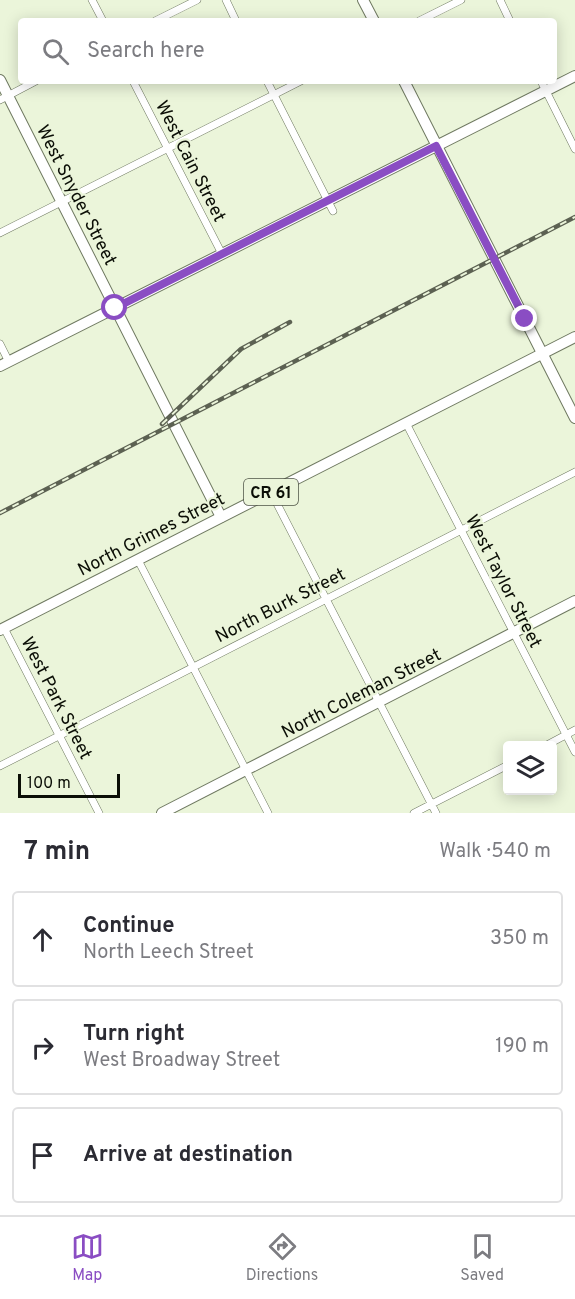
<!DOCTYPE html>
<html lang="en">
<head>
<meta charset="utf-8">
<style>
  body { margin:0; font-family:Overpass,sans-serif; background:#f2f2f3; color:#2b2b33 }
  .controls { position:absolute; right:18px; bottom:18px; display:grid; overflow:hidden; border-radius:6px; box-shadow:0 3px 15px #0003 }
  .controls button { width:54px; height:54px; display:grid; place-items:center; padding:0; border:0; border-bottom:2px solid #e1e1e2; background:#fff; color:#2b2b33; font:30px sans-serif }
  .scale { position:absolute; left:18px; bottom:15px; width:102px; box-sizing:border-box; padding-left:6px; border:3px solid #0b0e06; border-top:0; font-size:16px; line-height:21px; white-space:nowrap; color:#0b0e06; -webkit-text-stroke:4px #ebf5da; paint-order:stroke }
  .stop { position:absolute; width:18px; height:18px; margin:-14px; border:4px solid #8a4dc3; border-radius:50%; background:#fff }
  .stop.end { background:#8a4dc3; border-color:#fff; box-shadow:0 2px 6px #0008 }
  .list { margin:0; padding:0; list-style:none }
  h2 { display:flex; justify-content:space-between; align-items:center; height:78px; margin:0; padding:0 24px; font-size:26px }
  h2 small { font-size:20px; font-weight:400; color:#7c7c81 }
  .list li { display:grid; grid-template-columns:39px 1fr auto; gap:18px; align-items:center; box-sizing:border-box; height:96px; margin:0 12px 12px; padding:0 12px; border:2px solid #e1e1e2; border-radius:6px }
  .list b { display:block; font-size:22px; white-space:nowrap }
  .list p { margin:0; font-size:20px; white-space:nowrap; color:#7c7c81 }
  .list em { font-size:20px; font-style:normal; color:#7c7c81 }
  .icon { flex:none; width:33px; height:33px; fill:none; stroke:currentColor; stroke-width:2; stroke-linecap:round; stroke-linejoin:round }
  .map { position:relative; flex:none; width:575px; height:813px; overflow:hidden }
  .search { position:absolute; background:#fff; box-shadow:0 3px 15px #0003; left:18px; right:18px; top:18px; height:66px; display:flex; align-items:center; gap:15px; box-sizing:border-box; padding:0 21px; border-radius:6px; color:#7c7c81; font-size:22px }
  .sheet { height:402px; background:#fff }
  nav { display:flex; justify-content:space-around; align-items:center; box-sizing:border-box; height:84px; border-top:2px solid #e1e1e2; background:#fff; font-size:16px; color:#7c7c81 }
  nav a { display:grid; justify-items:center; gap:3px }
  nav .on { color:#8a4dc3 }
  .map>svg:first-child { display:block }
</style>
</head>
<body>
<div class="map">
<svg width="575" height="813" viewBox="0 0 575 813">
  <rect width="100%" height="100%" fill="#ebf5da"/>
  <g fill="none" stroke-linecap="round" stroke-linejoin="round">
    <defs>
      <path id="street" d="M 92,0 L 103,21
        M 226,0 L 236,21
        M 500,0 L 510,21
        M 155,21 L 197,0
        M 419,21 L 461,0
        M 133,81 L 222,254
        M 267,81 L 333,211
        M 541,81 L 575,149
        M 0,100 L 36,81
        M 0,233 L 301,81
        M 0,344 L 9,362
        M 406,423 L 575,752
        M 271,492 L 436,813
        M 138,560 L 268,813
        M 4,628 L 99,813
        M 545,746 L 575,730
        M 0,766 L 575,472
        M 414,813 L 508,765"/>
      <path id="secondary" d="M 363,0 L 374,21
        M 0,80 L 221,517
        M 404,81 L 575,418
        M 0,366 L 575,76
        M 162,813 L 575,601"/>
      <path id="primary" d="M 0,630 L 575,337"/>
    </defs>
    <use href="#street" stroke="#6f7961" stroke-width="8"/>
    <use href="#secondary" stroke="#6f7961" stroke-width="12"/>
    <use href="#primary" stroke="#6f7961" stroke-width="12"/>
    <use href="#street" stroke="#fff" stroke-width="7"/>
    <use href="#secondary" stroke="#fff" stroke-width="10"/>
    <use href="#primary" stroke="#fff" stroke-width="10"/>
    <defs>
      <path id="rail" d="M 162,424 L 241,349 L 290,322
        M 0,513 L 575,217"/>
    </defs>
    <use href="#rail" stroke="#5c6152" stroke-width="4.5"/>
    <use href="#rail" stroke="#ebf5da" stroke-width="2" stroke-dasharray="7" stroke-linecap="butt"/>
  </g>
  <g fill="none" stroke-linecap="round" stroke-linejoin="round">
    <path stroke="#8a4dc3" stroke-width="8" d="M 115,308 L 436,146 L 525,319"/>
  </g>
  <g text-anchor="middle" stroke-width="4.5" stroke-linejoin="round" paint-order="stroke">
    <rect fill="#ebf5da" stroke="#4e5346" stroke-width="1.5" x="244" y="479" width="54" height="26" rx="4.5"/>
    <g font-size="16" font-weight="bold" fill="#0b0e06">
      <text x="271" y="498">CR 61</text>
    </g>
    <g font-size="18" fill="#0b0e06" stroke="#ebf5da">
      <text transform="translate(191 161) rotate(63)" y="6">West Cain Street</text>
      <text transform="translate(77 195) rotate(63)" y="6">West Snyder Street</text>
      <text transform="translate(151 534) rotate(-27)" y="6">North Grimes Street</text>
      <text transform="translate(504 581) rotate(63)" y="6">West Taylor Street</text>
      <text transform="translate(280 605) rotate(-27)" y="6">North Burk Street</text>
      <text transform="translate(361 693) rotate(-27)" y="6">North Coleman Street</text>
      <text transform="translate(57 698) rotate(63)" y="6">West Park Street</text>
    </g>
  </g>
</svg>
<div class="controls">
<button><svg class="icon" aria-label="layers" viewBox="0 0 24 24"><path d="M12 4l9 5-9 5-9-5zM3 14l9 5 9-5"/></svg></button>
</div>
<div class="scale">100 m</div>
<div class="stop" style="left:115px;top:308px"></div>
<div class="stop end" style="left:525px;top:319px"></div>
<div class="search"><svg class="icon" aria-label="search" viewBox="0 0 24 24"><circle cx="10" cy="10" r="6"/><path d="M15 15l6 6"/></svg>Search here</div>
</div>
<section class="sheet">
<h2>7 min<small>Walk · 540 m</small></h2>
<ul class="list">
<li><svg class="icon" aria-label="ahead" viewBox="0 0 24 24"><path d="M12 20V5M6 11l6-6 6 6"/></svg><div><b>Continue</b><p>North Leech Street</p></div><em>350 m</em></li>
<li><svg class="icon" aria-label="right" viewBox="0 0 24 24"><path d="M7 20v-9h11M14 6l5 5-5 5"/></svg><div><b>Turn right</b><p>West Broadway Street</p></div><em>190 m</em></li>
<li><svg class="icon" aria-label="arrive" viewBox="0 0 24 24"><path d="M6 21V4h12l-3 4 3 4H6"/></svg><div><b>Arrive at destination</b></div></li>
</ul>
</section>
<nav>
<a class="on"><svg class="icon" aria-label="map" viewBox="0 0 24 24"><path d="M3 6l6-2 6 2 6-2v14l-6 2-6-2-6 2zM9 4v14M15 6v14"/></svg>Map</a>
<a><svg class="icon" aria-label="directions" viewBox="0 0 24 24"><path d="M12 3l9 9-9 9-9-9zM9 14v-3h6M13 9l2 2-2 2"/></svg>Directions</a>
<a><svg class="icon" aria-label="saved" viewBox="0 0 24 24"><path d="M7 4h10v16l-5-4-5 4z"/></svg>Saved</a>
</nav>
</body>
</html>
